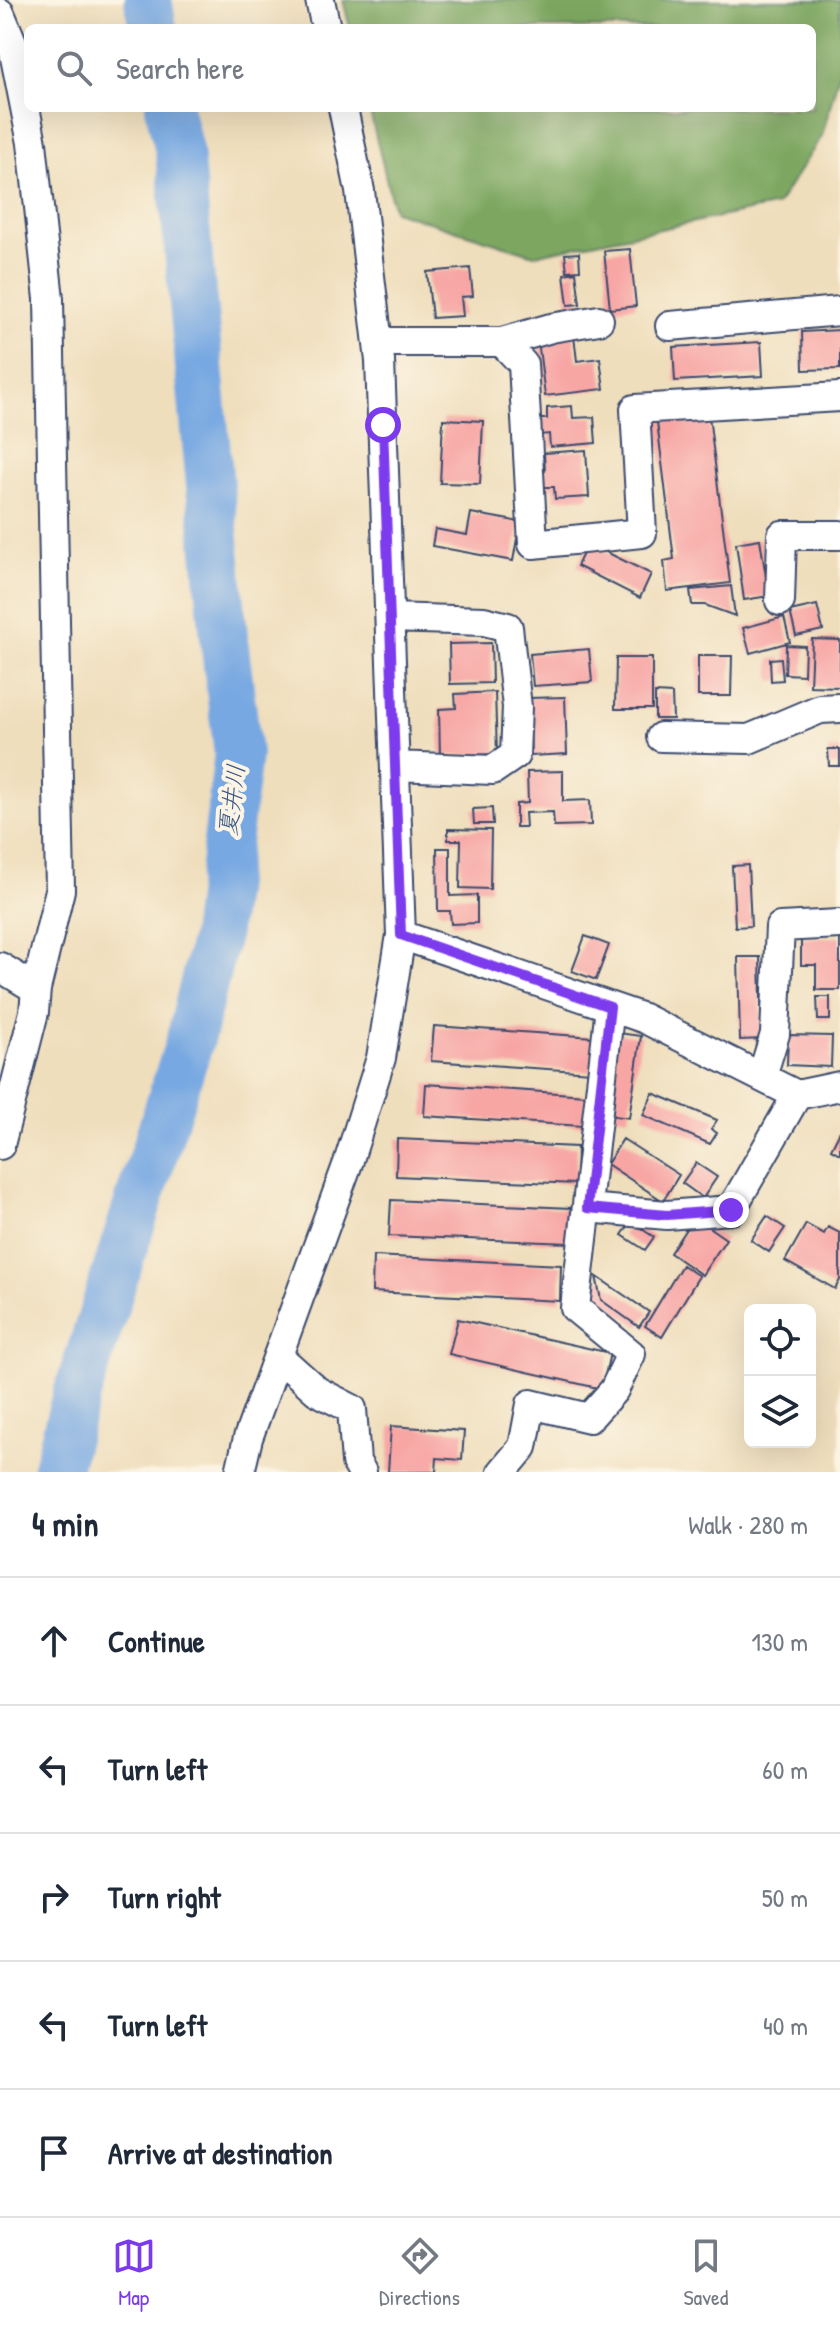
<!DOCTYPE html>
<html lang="en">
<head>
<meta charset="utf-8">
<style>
  body { margin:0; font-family:"Patrick Hand","Klee One",sans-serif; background:#f2f2f3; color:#1f2937 }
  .controls { position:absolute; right:24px; bottom:24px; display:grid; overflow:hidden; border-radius:12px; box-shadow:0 8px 32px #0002 }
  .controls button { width:72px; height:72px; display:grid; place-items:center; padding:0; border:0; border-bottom:2px solid #e0e1e3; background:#fff; color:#1f2937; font:40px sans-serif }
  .stop { position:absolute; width:24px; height:24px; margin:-18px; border:6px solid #7c3aed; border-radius:50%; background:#fff }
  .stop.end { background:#7c3aed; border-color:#fff; box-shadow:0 2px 8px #0008 }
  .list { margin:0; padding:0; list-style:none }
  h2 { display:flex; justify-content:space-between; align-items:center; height:104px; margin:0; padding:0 32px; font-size:34px }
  h2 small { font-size:26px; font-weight:400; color:#747a83 }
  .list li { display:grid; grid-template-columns:52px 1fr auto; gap:24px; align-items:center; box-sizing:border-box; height:128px; padding:0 32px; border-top:2px solid #e0e1e3 }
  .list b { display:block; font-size:30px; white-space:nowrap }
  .list em { font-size:26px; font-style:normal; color:#747a83 }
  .icon { flex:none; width:44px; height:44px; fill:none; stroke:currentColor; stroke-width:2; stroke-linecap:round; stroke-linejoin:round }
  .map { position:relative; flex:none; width:840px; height:1472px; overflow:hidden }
  .search { position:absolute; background:#fff; box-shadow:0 8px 32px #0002; left:24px; right:24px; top:24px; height:88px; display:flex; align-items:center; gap:20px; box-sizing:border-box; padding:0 28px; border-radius:12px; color:#747a83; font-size:30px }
  .sheet { height:744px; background:#fff }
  nav { display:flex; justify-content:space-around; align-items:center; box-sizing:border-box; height:112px; border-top:2px solid #e0e1e3; background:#fff; font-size:22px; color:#747a83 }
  nav a { display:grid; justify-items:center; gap:4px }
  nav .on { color:#7c3aed }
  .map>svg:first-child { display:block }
</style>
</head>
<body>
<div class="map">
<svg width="840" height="1472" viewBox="0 0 840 1472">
  <rect width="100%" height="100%" fill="#fcf5e5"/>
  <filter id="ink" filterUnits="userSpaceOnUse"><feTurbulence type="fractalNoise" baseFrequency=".0125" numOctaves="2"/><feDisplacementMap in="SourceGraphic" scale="16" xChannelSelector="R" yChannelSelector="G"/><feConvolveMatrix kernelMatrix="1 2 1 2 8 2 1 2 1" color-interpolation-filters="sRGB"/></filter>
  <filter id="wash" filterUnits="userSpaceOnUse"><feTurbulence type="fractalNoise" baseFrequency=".006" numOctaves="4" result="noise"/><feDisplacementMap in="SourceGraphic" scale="32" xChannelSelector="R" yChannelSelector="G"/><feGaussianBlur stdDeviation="1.8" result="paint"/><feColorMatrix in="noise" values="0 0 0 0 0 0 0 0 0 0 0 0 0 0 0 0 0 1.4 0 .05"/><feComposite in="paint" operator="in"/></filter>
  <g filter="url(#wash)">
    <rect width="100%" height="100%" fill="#efdebc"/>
    <path fill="#7da760" stroke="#4c6b5f" stroke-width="2" d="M 343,0 L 840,0 L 840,69 L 822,136 L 777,205 L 534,255 L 394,211 L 369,108 L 812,108 L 812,28 L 350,28 Z"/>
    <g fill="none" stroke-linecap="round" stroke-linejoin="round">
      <path stroke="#77a8e2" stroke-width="48" d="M 148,0 L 153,28
        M 56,1472 L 72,1410 L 190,1040 L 215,938 L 238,754 L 225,648 L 179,151 L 169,108"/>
    </g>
    <g id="blocks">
      <path fill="#f7a6a4" d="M 630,249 L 636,306 L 610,309 L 604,251 Z
        M 579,253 L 580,270 L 567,271 L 565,254 Z
        M 470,268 L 473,296 L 461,297 L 463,316 L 432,318 L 427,272 Z
        M 576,272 L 580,304 L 568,305 L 564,274 Z
        M 840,330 L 840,369 L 803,370 L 802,332 Z
        M 574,336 L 577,361 L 600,358 L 604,389 L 545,396 L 538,340 Z
        M 761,342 L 763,376 L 675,381 L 673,347 Z
        M 572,406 L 573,418 L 594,417 L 596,443 L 550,447 L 549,434 L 540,435 L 539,419 L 547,419 L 547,408 Z
        M 708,408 L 730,583 L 667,591 L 664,561 L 674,559 L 656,414 Z
        M 443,419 L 483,421 L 480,484 L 440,483 Z
        M 586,450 L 589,497 L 555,499 L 554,487 L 539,487 L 538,472 L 545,471 L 544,453 Z
        M 471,513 L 520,522 L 513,561 L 432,546 L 435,529 L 467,535 Z
        M 760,539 L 769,596 L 744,600 L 736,543 Z
        M 588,543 L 651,574 L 640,598 L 577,566 Z
        M 731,586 L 735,616 L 705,605 L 692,605 L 690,590 Z
        M 817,605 L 823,630 L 796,636 L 790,611 Z
        M 784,617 L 790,642 L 750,653 L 743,628 Z
        M 812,639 L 840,640 L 840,687 L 810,686 Z
        M 491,643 L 492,683 L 450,684 L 449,644 Z
        M 786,645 L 805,646 L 804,675 L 785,674 Z
        M 589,649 L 592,682 L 533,686 L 530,654 Z
        M 698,656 L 732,656 L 731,696 L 698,696 Z
        M 616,658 L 652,658 L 652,709 L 615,709 Z
        M 781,658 L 783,680 L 771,681 L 770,659 Z
        M 495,692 L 497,754 L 440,756 L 439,709 L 456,708 L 455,694 Z
        M 655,693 L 672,694 L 673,719 L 655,719 Z
        M 565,697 L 567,754 L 531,756 L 529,698 Z
        M 828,749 L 840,749 L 840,766 L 829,766 Z
        M 563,771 L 563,801 L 590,800 L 591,825 L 554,826 L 553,812 L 525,813 L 526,827 L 516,827 L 516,804 L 528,803 L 527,772 Z
        M 492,808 L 493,824 L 474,824 L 473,809 Z
        M 448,829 L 491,830 L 490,889 L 460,888 L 461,840 L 448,840 Z
        M 437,848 L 450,848 L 450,896 L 477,895 L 477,923 L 451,924 L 450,911 L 438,911 Z
        M 748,865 L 751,926 L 735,927 L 732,866 Z
        M 585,936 L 609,945 L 596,980 L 572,971 Z
        M 840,937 L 840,990 L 816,990 L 816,965 L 801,965 L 801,938 Z
        M 738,957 L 760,957 L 762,1039 L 740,1040 Z
        M 817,997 L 830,997 L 830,1020 L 818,1020 Z
        M 434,1026 L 594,1037 L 592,1072 L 431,1061 Z
        M 618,1033 L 641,1036 L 629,1118 L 607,1115 Z
        M 788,1035 L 832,1036 L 831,1067 L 787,1065 Z
        M 426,1084 L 586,1095 L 583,1126 L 424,1116 Z
        M 653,1093 L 717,1120 L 711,1129 L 717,1133 L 710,1144 L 643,1115 Z
        M 840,1131 L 840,1154 L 831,1149 Z
        M 397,1139 L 577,1147 L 576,1184 L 396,1176 Z
        M 623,1139 L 679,1175 L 663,1201 L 607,1164 Z
        M 696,1163 L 717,1177 L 703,1198 L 682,1183 Z
        M 391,1200 L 571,1208 L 570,1243 L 389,1236 Z
        M 767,1216 L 785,1228 L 769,1252 L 751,1240 Z
        M 694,1217 L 726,1239 L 702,1275 L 670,1253 Z
        M 631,1222 L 654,1237 L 645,1250 L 622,1235 Z
        M 806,1224 L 824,1234 L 828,1227 L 840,1233 L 840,1280 L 835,1289 L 785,1261 Z
        M 373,1256 L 561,1265 L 560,1301 L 372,1292 Z
        M 682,1265 L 699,1276 L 662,1337 L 645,1326 Z
        M 596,1276 L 649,1312 L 639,1327 L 601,1300 Z
        M 458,1319 L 610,1353 L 602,1389 L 449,1354 Z
        M 391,1426 L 464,1431 L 462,1460 L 437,1458 L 436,1472 L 388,1472 Z"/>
    </g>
  </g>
  <g filter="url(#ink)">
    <use href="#blocks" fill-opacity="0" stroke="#3b496c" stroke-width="2"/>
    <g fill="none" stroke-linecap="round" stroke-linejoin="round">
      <defs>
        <path id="minor" d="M 320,0 L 326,28
          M 0,13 L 12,42 L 32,143 L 49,299 L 60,890 L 36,989 L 34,1012 L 0,1145
          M 670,326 L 840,311
          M 378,342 L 502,342 L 523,364 L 533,544 L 642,533 L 635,409 L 840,397
          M 502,342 L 551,328 L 599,320
          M 780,601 L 782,535 L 840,535
          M 390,618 L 484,621 L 508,627 L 517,707 L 515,755 L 493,770 L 395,766
          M 661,737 L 749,739 L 820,709 L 840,708
          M 401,935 L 643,1018 L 797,1095 L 840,1086
          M 0,967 L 36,989
          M 762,1076 L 775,1034 L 780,927 L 840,924
          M 587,1208 L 667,1215 L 731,1210 L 797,1095
          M 278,1356 L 317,1391 L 352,1409 L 356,1462 L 362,1472
          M 240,1472 L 248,1438 L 348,1163 L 381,1058 L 401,935 L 380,361 L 360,191 L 343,108
          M 502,1472 L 523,1447 L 531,1404 L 589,1418 L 614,1390 L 631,1354 L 575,1308 L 610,1007"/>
      </defs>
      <use href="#minor" stroke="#3b496c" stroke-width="32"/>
      <use href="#minor" stroke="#fff" stroke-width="28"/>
    </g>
  </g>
  <g fill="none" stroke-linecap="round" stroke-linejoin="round" filter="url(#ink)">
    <path stroke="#7c3aed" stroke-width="10" d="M 383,425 L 401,935 L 610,1007 L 587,1208 L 667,1215 L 731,1210"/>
  </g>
  <g text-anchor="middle" stroke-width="8" stroke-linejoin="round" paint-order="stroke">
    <g font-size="24" font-style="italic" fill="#375386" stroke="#fcf5e5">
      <text transform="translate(232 800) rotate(-83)" y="8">夏井川</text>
    </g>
  </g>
</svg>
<div class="controls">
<button><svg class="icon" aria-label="locate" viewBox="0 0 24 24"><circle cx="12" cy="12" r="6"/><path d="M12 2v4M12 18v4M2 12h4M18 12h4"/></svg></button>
<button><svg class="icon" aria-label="layers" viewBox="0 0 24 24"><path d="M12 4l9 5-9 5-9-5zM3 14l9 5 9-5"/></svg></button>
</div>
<div class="stop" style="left:383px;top:425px"></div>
<div class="stop end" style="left:731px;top:1210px"></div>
<div class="search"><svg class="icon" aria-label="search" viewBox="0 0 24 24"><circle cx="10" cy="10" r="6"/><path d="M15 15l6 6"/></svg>Search here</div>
</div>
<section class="sheet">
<h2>4 min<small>Walk · 280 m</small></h2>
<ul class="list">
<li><svg class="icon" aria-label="ahead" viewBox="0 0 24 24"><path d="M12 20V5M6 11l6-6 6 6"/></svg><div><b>Continue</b></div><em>130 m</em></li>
<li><svg class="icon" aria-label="left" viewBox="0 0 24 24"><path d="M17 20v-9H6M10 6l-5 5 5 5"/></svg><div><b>Turn left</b></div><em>60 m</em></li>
<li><svg class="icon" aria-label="right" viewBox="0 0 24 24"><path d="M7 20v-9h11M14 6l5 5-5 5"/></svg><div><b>Turn right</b></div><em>50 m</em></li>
<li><svg class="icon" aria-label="left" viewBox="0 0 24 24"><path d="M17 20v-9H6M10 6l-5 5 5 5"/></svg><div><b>Turn left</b></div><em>40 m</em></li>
<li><svg class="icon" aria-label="arrive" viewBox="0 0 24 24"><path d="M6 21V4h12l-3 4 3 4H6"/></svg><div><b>Arrive at destination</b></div></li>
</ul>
</section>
<nav>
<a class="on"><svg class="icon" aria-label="map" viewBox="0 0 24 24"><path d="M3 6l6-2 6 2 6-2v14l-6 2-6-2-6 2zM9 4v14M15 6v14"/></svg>Map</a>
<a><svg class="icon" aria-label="directions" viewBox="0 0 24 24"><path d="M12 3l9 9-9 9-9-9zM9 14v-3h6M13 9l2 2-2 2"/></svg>Directions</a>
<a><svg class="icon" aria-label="saved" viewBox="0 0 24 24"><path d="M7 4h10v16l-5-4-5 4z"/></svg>Saved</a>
</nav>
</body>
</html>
